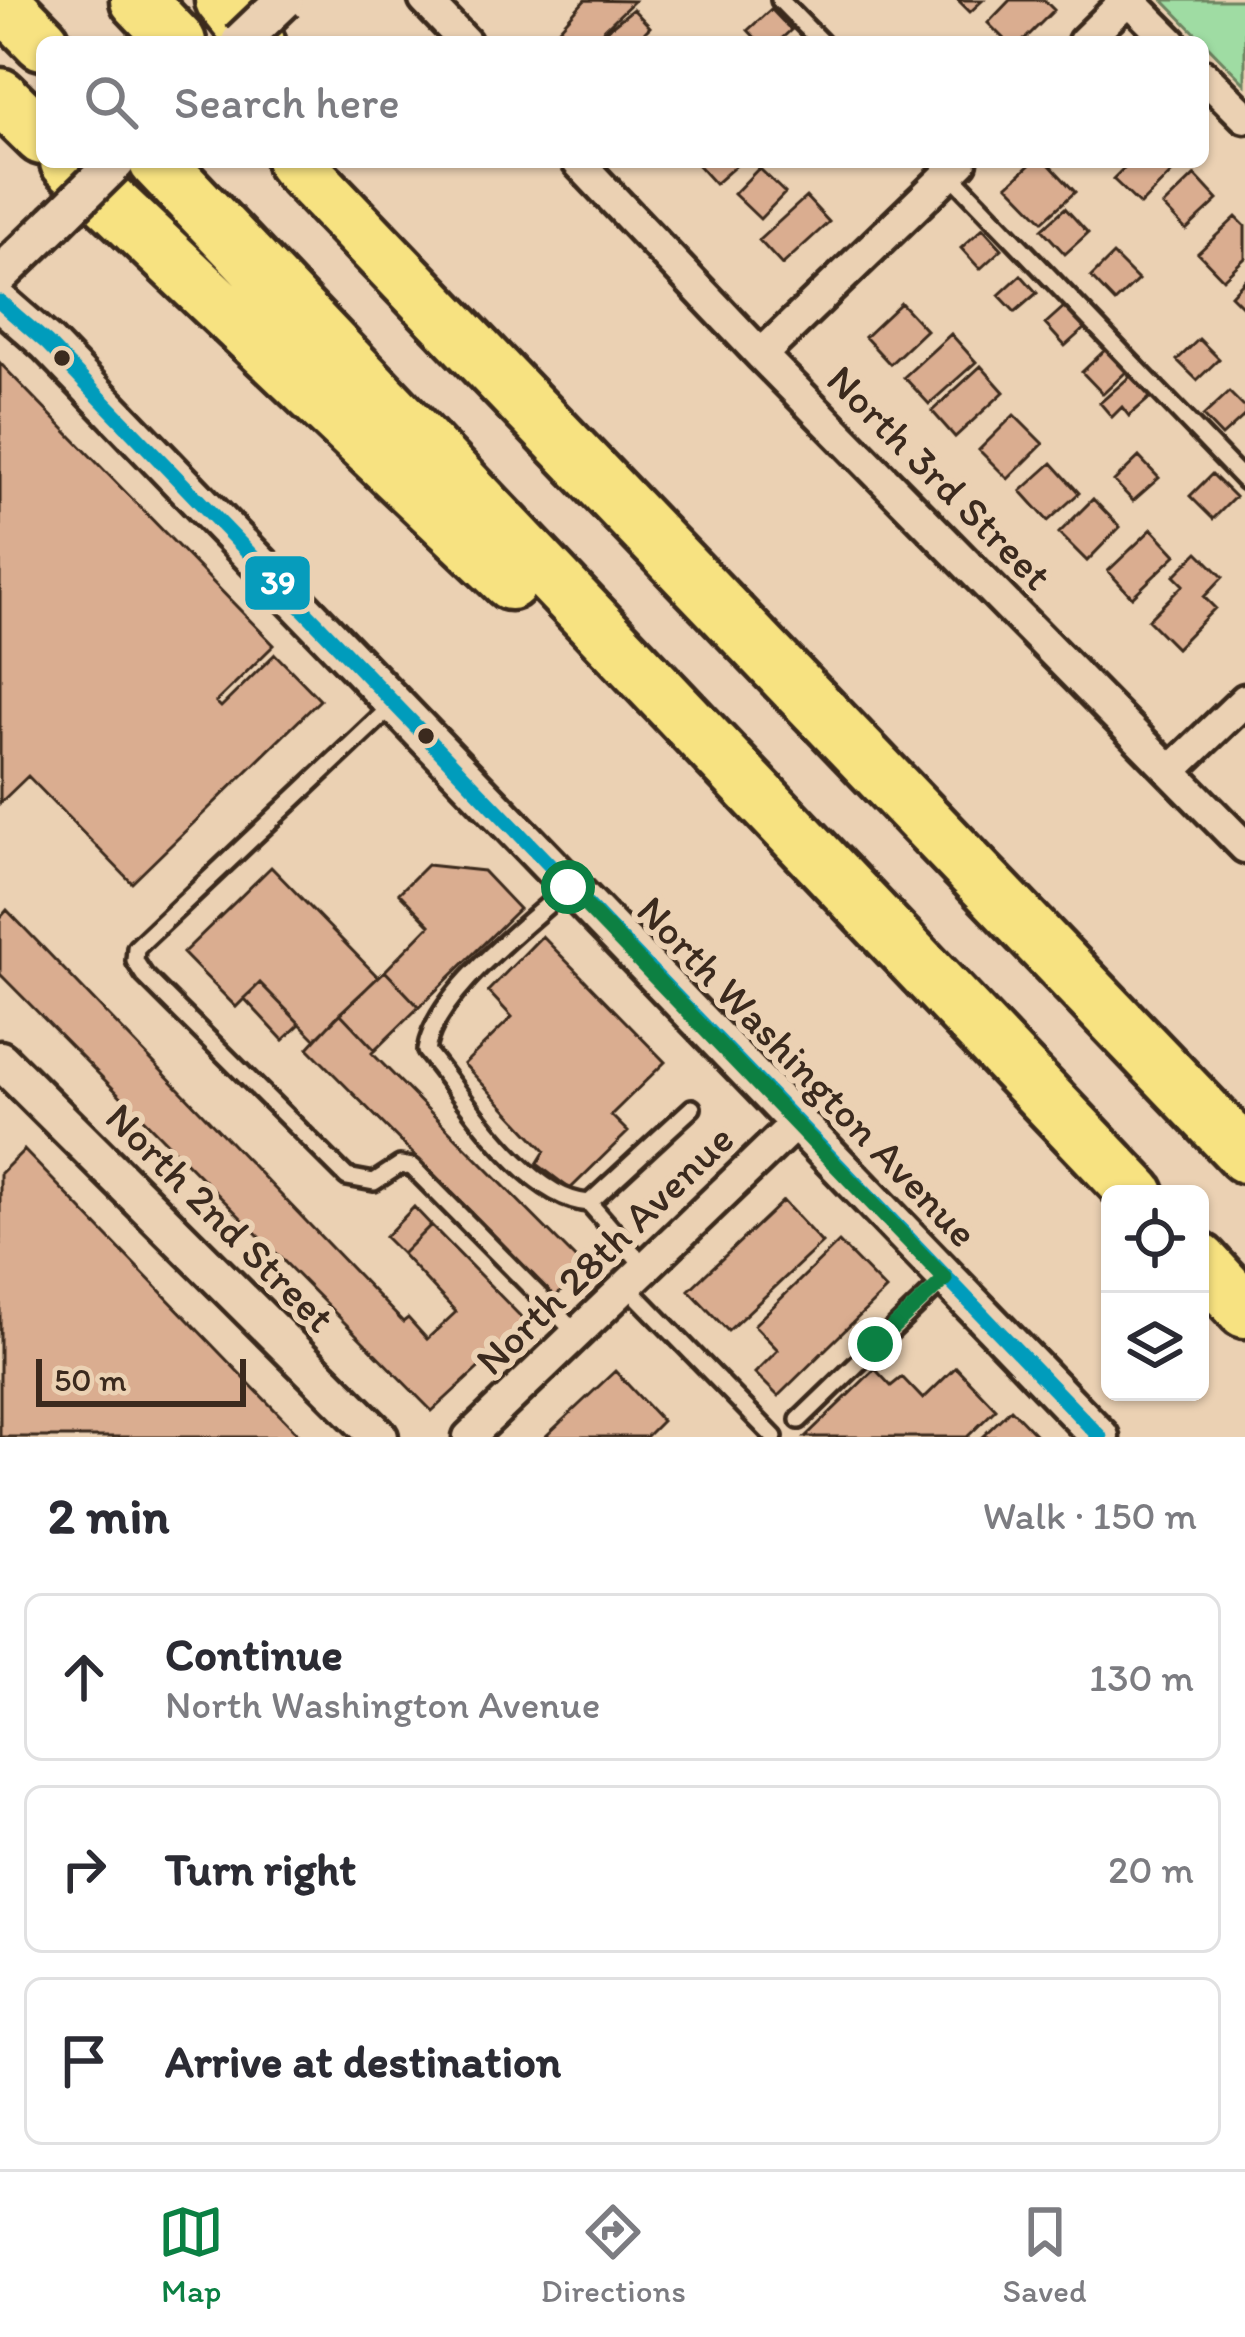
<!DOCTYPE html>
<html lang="en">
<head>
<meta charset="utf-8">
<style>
  body { margin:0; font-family:Itim,sans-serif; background:#f2f2f3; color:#2b2b33 }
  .controls { position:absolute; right:36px; bottom:36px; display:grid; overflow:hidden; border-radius:18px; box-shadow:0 3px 9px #0004 }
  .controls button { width:108px; height:108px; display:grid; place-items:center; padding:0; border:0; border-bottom:3px solid #e1e1e2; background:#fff; color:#2b2b33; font:60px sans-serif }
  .scale { position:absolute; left:36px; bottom:30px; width:210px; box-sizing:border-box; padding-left:12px; border:6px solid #3b2a1e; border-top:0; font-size:33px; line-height:42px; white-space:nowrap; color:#3b2a1e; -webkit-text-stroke:9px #ebd1b3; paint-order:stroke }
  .stop { position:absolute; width:36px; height:36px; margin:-27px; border:9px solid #0b8043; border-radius:50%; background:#fff }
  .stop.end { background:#0b8043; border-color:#fff; box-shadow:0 3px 12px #0008 }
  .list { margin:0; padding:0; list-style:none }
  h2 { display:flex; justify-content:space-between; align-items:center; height:156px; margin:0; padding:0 48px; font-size:51px }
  h2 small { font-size:39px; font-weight:400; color:#7c7c81 }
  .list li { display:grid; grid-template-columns:78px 1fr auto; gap:36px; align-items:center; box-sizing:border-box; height:168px; margin:0 24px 24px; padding:0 24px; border:3px solid #e1e1e2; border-radius:18px }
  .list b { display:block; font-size:45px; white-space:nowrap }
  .list p { margin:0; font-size:39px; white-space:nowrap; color:#7c7c81 }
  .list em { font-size:39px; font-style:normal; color:#7c7c81 }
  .icon { flex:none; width:66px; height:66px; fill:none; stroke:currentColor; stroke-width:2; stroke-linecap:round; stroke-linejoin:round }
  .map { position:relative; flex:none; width:1245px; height:1437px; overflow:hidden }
  .search { position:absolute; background:#fff; box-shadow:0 3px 9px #0004; left:36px; right:36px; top:36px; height:132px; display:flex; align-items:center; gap:30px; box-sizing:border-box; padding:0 42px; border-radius:18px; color:#7c7c81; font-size:45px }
  .sheet { height:732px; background:#fff }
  nav { display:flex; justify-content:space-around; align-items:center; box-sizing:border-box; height:168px; border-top:3px solid #e1e1e2; background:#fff; font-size:33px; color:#7c7c81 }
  nav a { display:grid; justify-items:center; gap:6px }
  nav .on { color:#0b8043 }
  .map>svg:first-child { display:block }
</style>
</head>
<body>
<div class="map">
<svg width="1245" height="1437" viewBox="0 0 1245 1437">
  <rect width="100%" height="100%" fill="#ebd1b3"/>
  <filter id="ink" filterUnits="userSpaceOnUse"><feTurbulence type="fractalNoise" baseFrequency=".00833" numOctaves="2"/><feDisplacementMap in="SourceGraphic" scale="24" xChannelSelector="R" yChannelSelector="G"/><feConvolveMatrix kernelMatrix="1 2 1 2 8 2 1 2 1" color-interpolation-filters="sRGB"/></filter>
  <g filter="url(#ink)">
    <path fill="#9fdca3" stroke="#6d8360" stroke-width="3" d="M 1163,0 L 1245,0 L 1245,84 Z"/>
    <path fill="#daad90" stroke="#3b2a1e" stroke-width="3" d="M 585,0 L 634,1 L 591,42 L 553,42 L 550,39 Z
      M 958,0 L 983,0 L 970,12 Z
      M 1010,0 L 1044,0 L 1054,10 L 1022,42 L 1007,42 L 988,23 Z
      M 633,9 L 650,27 L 638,39 L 641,42 L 600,42 L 606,37 L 603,33 Z
      M 771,9 L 791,30 L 778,42 L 759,42 L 748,30 Z
      M 695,162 L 740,162 L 715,184 Z
      M 1033,162 L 1047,162 L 1075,192 L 1043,221 L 1008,185 Z
      M 1130,162 L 1182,162 L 1140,205 L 1113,179 Z
      M 759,168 L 785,193 L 760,219 L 734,194 Z
      M 1195,175 L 1218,200 L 1186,230 L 1163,206 Z
      M 806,197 L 829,222 L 782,265 L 759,240 Z
      M 1065,208 L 1088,233 L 1065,254 L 1042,229 Z
      M 1236,217 L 1245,226 L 1245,258 L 1223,279 L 1198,253 Z
      M 983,228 L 1002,249 L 980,269 L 961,248 Z
      M 1113,255 L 1138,280 L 1115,302 L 1091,277 Z
      M 1021,275 L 1037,293 L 1015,312 L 999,295 Z
      M 1245,280 L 1245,309 L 1231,295 Z
      M 901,303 L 926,330 L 890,364 L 865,337 Z
      M 1065,306 L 1085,328 L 1065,346 L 1045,324 Z
      M 951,334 L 976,362 L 929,404 L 904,377 Z
      M 1199,339 L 1219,359 L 1197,380 L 1177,360 Z
      M 1107,348 L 1128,370 L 1103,394 L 1082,372 Z
      M 0,363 L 274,645 L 216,702 L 221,707 L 275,654 L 320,700 L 132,883 L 28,776 L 0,803 Z
      M 981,366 L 1004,392 L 955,437 L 932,411 Z
      M 1134,373 L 1153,395 L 1129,416 L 1122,407 L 1112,417 L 1100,403 Z
      M 1229,392 L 1245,408 L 1245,415 L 1222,436 L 1203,416 Z
      M 1014,415 L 1043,444 L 1008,479 L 979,450 Z
      M 1139,457 L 1159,478 L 1133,501 L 1114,481 Z
      M 1052,463 L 1079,493 L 1048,521 L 1021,491 Z
      M 1212,474 L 1235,497 L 1213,519 L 1190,496 Z
      M 1093,499 L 1120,527 L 1087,561 L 1059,533 Z
      M 1152,529 L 1176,555 L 1132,597 L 1108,571 Z
      M 1198,552 L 1223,577 L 1204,597 L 1215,608 L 1176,648 L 1148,620 L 1183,585 L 1174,576 Z
      M 427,865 L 483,871 L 519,909 L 419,1007 L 385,971 L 430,925 L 399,893 Z
      M 271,867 L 378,977 L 315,1039 L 260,983 L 236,1007 L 183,953 Z
      M 7,910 L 403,1322 L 408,1318 L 427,1339 L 456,1312 L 402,1254 L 431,1225 L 527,1323 L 432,1411 L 0,974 L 0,918 Z
      M 542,936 L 665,1062 L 611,1115 L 628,1132 L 570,1189 L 537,1164 L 545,1151 L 464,1064 L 512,1017 L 488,991 Z
      M 385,971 L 419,1007 L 375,1050 L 340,1013 Z
      M 260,983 L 300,1024 L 283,1040 L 244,998 Z
      M 340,1013 L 375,1050 L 372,1053 L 585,1268 L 555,1297 L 308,1048 Z
      M 24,1150 L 301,1437 L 0,1437 L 0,1174 Z
      M 783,1201 L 822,1243 L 728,1331 L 689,1290 Z
      M 414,1207 L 431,1225 L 402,1254 L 385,1237 Z
      M 839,1242 L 886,1290 L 778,1396 L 755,1373 L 778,1350 L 754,1325 Z
      M 956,1367 L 996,1409 L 967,1437 L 805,1437 L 875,1369 L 891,1386 L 902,1377 L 923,1399 Z
      M 615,1371 L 662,1421 L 646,1437 L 545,1437 Z
      M 1011,1409 L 1038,1437 L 982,1437 Z"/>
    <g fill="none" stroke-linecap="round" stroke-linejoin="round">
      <defs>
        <path id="service" d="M 780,0 L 821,42
          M 939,162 L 1245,481
          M 394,704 L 136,948 L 135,961 L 144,975 L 347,1177 L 374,1182 L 400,1165 L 412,1167 L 576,1333
          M 568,887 C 525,927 435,992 426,1051 C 465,1098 526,1199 589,1203
          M 645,1267 L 589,1203 L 692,1108
          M 626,1285 L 774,1437
          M 799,1420 L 945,1279"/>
        <path id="minor" d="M 425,0 L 465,42
          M 1129,0 L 1171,42
          M 1084,42 L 1127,0
          M 1203,75 L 1245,117
          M 578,162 L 761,355 L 1245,847
          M 761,355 L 961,162
          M 1171,771 L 1245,700
          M 469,1437 L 797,1122"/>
        <path id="tertiary" d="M 0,275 L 55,222
          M 0,302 L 47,343 L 1100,1437
          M 0,1060 L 379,1437"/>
        <path id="motorway" d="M 1,0 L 42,42
          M 138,0 L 178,42
          M 223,0 L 257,42
          M 0,96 L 42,137
          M 68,162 L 510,582
          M 157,162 L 1137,1194
          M 294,162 L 1245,1155
          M 1200,1261 L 1245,1310"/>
      </defs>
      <use href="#service" stroke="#3b2a1e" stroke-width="24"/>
      <use href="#minor" stroke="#3b2a1e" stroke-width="39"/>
      <use href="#tertiary" stroke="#3b2a1e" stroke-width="45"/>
      <use href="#motorway" stroke="#3b2a1e" stroke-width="63"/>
      <use href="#service" stroke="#ebd1b3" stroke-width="15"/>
      <use href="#minor" stroke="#ebd1b3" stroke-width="30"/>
      <use href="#tertiary" stroke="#ebd1b3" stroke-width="36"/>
      <use href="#motorway" stroke="#f7e281" stroke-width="54"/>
      <defs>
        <path id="tertiary-bridge" d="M 240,42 L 284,0
          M 55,222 L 116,162"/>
      </defs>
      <use href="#tertiary-bridge" stroke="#3b2a1e" stroke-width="45" stroke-linecap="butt"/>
      <use href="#tertiary-bridge" stroke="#ebd1b3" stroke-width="36"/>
      <defs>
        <path id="bus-1" d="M 0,302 L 47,343 L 1100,1437"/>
      </defs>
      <use href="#bus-1" stroke="#ebd1b3" stroke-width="24"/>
      <use href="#bus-1" stroke="#069cbc" stroke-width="15"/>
    </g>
  </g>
  <g fill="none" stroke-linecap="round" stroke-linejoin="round" filter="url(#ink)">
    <path stroke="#0b8043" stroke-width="15" d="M 568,887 L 945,1279 L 875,1344"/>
  </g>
  <g fill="#3b2a1e" stroke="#ebd1b3" stroke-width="4.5">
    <circle cx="62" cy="358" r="10"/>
    <circle cx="426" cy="736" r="10"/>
  </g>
  <g text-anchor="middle" stroke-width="12" stroke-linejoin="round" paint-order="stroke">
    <g font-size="42" fill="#3b2a1e" stroke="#ebd1b3">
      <text transform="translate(940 477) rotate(45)" y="15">North 3rd Street</text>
      <text transform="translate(808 1071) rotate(46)" y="15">North Washington Avenue</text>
      <text transform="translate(221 1217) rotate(45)" y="15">North 2nd Street</text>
      <text transform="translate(604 1249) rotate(-44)" y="15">North 28th Avenue</text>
    </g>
  </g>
  <rect stroke="#ebd1b3" stroke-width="4.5" x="243" y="554" width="69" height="58" rx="12" fill="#069cbc"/>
  <g font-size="33" text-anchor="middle" font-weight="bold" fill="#fff">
    <text x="278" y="594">39</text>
  </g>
</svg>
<div class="controls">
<button><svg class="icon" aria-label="locate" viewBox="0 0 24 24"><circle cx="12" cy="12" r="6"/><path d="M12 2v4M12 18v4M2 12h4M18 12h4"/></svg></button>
<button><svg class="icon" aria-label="layers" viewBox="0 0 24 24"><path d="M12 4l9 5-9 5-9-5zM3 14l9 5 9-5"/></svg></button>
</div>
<div class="scale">50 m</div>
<div class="stop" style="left:568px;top:887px"></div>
<div class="stop end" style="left:875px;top:1344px"></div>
<div class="search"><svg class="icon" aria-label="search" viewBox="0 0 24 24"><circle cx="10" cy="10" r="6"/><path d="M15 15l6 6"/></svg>Search here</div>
</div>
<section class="sheet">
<h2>2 min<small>Walk · 150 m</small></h2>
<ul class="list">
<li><svg class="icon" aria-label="ahead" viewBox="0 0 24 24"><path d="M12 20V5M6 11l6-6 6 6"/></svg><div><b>Continue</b><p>North Washington Avenue</p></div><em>130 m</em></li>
<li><svg class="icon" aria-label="right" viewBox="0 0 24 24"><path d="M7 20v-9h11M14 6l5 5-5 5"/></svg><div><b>Turn right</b></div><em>20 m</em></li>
<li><svg class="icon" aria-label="arrive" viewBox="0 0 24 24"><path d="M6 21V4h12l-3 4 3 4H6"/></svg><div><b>Arrive at destination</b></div></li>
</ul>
</section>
<nav>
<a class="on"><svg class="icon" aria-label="map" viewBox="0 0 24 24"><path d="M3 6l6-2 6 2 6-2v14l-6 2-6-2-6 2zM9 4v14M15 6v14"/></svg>Map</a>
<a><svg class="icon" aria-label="directions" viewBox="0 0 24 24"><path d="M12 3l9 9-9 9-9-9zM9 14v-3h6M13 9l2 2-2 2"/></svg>Directions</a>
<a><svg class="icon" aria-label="saved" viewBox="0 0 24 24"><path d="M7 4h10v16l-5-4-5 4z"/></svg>Saved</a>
</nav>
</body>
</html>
